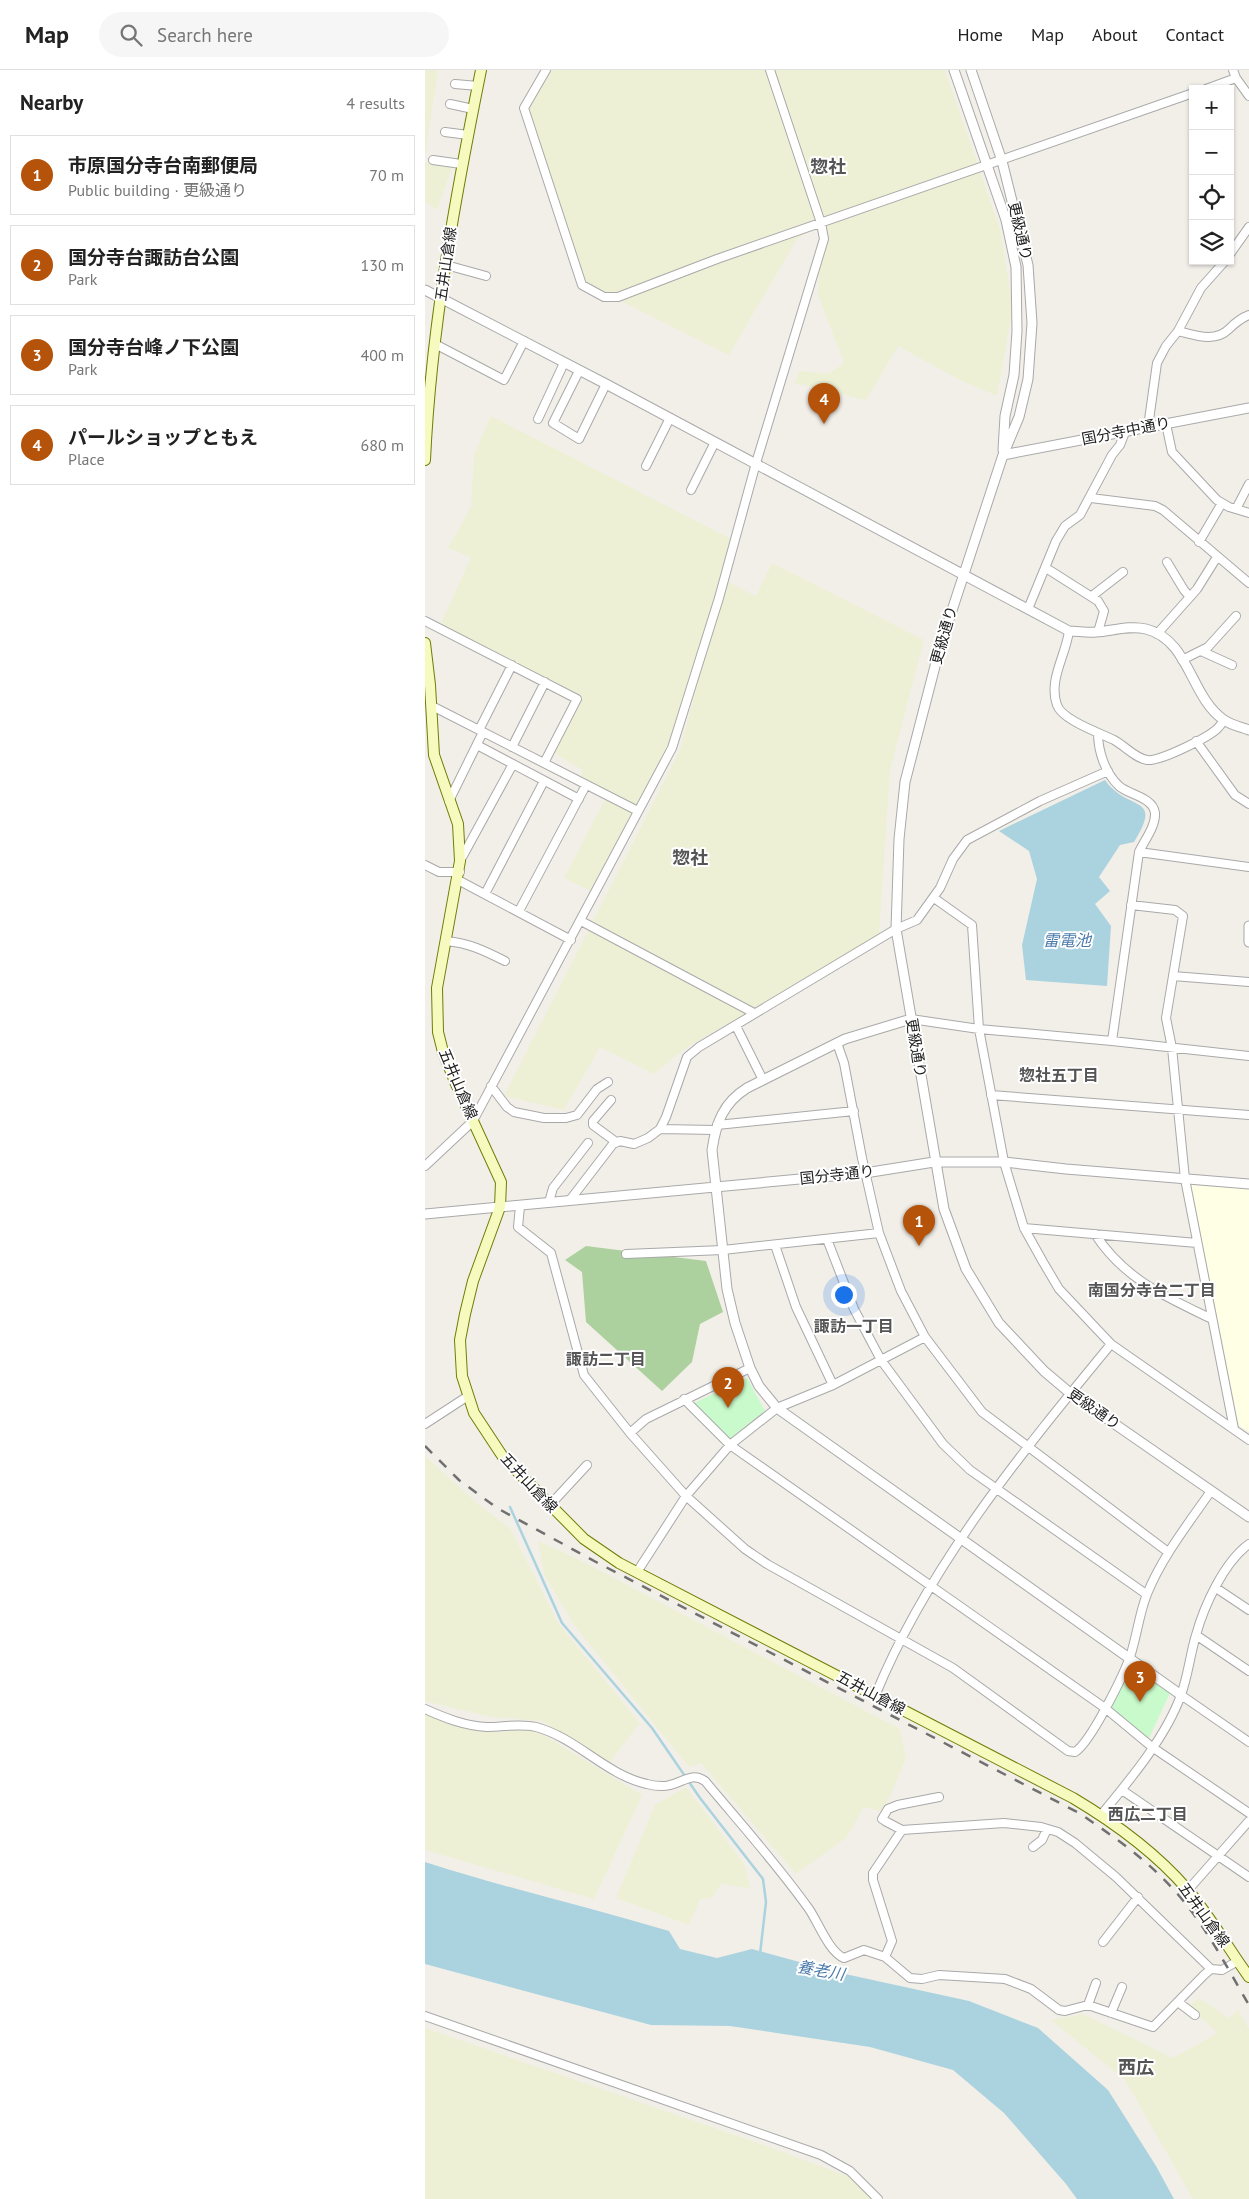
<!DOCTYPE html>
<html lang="en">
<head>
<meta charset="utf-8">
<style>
  body { margin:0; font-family:"PT Sans","Noto Sans JP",sans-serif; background:#f6f6f6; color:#222 }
  .controls { position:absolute; right:15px; top:15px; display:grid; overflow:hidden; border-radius:0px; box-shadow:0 1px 4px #0004 }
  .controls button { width:45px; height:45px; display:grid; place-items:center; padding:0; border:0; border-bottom:1px solid #e0e0e0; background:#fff; color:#222; font:25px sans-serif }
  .you { position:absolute; left:418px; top:1224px; width:18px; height:18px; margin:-12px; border:4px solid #fff; border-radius:50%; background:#1a73e8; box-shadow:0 0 0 8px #1a73e833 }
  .badge { display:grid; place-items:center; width:32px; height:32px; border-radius:50%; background:#b45309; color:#fff; font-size:16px; font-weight:700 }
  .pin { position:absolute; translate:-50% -41px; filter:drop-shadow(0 1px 2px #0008) }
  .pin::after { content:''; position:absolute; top:26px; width:18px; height:15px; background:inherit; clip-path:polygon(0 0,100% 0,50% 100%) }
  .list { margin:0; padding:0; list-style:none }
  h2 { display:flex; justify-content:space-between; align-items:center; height:65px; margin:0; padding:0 20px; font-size:21px }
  h2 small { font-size:16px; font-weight:400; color:#767676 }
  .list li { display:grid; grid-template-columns:32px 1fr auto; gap:15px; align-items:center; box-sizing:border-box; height:80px; margin:0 10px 10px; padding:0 10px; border:1px solid #e0e0e0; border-radius:0px }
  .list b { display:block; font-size:19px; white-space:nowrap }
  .list p { margin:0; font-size:16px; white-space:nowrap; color:#767676 }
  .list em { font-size:16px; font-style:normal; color:#767676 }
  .icon { flex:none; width:28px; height:28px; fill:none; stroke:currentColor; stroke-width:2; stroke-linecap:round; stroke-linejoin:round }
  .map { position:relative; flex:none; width:824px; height:2129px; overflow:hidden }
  header { display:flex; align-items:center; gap:30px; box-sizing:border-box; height:70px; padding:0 25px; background:#fff; border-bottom:1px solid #e0e0e0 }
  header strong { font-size:24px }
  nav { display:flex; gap:28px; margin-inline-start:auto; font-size:18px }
  .search { width:350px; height:45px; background:#f6f6f6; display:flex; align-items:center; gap:12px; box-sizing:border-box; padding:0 18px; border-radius:28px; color:#767676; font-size:19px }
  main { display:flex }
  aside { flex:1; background:#fff }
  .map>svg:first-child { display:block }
</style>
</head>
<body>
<header>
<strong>Map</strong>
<div class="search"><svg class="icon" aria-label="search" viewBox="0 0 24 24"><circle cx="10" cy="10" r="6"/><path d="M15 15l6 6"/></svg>Search here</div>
<nav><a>Home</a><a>Map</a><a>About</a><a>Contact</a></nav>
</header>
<main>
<aside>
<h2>Nearby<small>4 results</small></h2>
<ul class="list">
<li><span class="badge">1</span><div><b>市原国分寺台南郵便局</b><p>Public building · 更級通り</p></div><em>70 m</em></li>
<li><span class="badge">2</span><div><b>国分寺台諏訪台公園</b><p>Park</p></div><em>130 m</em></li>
<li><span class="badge">3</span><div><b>国分寺台峰ノ下公園</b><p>Park</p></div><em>400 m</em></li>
<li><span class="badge">4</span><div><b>パールショップともえ</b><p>Place</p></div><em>680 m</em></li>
</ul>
</aside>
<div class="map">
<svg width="824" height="2129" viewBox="0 0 824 2129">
  <rect width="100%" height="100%" fill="#f2efe9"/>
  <path fill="#ffffe5" d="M 766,1115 L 824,1119 L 824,1362 L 814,1356 Z"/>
  <path fill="#eef0d5" d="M 0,0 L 13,0 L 0,87 Z
    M 126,0 L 520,0 L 575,159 L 588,237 L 572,326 L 535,310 L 473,276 L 441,330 L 369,313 L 375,301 L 403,304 L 419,293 L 393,225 L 396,154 L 372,169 L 304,285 L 160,213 L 102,39 Z
    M 0,91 L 27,98 L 12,140 L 0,132 Z
    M 66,346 L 308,470 L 259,639 L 242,682 L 208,741 L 166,821 L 139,808 L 183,724 L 156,707 L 158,700 L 127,682 L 155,630 L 16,553 L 46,487 L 23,478 L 46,437 L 49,385 Z
    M 347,493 L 499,570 L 465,700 L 454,865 L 261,978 L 229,1004 L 175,977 L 139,1040 L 79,1026 L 255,680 L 276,600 L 303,512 L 331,526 Z
    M 0,1386 L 53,1434 L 85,1458 L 133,1553 L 215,1653 L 184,1693 L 117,1651 L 66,1647 L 0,1631 Z
    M 113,1471 L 151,1488 L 475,1659 L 481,1689 L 458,1742 L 439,1737 L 421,1768 L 371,1804 L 276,1693 L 264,1697 L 149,1555 L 119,1505 Z
    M 0,1642 L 71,1662 L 109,1659 L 217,1725 L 169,1829 L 0,1780 Z
    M 261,1717 L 319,1794 L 325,1818 L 296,1814 L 286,1828 L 275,1829 L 264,1855 L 191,1828 L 230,1735 Z
    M 774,1928 L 804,1948 L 813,1940 L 824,1959 L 824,2129 L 768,2129 L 700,2010 L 626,1950 L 658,1944 L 748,1988 L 793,1963 L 763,1937 Z
    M 0,1958 L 330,2072 L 433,2110 L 451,2129 L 0,2129 Z"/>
  <path fill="#add19e" d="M 161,1176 L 281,1191 L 298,1242 L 275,1254 L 267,1292 L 237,1321 L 161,1252 L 157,1202 L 140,1190 Z"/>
  <path fill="#c8facc" d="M 322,1308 L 340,1341 L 303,1370 L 265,1335 Z
    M 707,1596 L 745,1623 L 724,1668 L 685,1641 Z"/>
  <path fill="#aad3df" d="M 680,710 C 703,743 739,723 709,772 L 695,775 L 674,807 L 685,821 L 670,834 L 686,856 L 682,916 L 601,910 L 597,875 L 612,809 L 604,781 L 574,761 Z
    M 0,1792 C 81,1818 163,1837 244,1861 L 255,1879 L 292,1888 L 327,1879 L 411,1902 L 544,1931 L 613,1958 L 683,2020 L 731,2096 L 749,2129 L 652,2129 L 641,2114 L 579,2043 L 528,2000 L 445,1977 L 305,1956 L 226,1955 L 0,1894 Z"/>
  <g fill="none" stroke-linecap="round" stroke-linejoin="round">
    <path stroke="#aad3df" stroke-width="2.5" d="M 85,1437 L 137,1553 L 227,1658 L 275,1728 L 338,1809 L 341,1832 L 335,1884"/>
    <defs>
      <path id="minor" d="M 121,0 L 99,38 L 157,215 L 179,227 L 193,227 L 292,189 L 768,23
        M 808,0 L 811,8 L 824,26
        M 30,14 L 53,16
        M 781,19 L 811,8
        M 25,34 L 48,39
        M 20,62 L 43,65
        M 8,90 L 36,94
        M 805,184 L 824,157
        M 21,195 L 61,206
        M 753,261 C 770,265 790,273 804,259 C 810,253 816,248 824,245
        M 10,274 L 79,310 L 99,271
        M 154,301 L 128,353 L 154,369 L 181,314
        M 113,349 L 139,293
        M 741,354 L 747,382 L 792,430 L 804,437 L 824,443
        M 723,357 L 732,293 L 741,276 L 753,261 L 776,218 L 800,191
        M 221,396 L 245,348
        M 266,420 L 290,372
        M 666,428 L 730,436 L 738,440 L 824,513
        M 811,439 L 824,414
        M 774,472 L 797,433
        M 742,492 L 759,520 L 765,527
        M 621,498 L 673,531 L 679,541 L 673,562
        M 667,526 L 698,502
        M 603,539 L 631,471 L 640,456 L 655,445 L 687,385 L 695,375 L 700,362
        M 0,551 L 152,629 L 119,693
        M 644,561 C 641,585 623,610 632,635 C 637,650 675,663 689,670 C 700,676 710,688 722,690 C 734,692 782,668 792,659 C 794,657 797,653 799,650
        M 732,564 L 772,519 L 792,487
        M 776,581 L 807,595
        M 757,590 L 783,577 L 811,546
        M 7,636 L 213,741
        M 54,660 L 87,595
        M 673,663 C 673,681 680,703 694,716 C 704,725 728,727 730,743 C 731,756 719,771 714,782
        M 771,671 L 810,725 L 824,734
        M 52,675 L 154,729
        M 87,677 L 120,612
        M 24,731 L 58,662
        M 35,791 L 88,694
        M 0,795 L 14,802 L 35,802
        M 33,810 L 146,870
        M 60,824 L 119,711
        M 509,828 L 547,855 L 554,959 L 579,1092 L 599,1158 L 618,1192 L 634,1219 L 686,1274 L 824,1370
        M 706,835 L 750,840 L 758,846 L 741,948 L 747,978 L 760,1109 L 809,1359
        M 94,841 L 161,715
        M 156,851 L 329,943
        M 21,871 C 44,873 60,881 80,891
        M 748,906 L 824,912
        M 486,949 L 554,959 L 687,971 L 824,986
        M 311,956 L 338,1010
        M 687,971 L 714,782 L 824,797
        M 412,973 L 419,993 L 437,1088 L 454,1163 L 476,1221 L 500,1267 L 557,1342 L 743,1482
        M 66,1016 L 82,1037 L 89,1042 L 119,1048 L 141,1048 L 152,1045 L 172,1019 L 183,1012
        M 566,1025 L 824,1045
        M 186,1030 L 168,1051 L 168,1055 L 191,1072
        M 292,1055 L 429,1041
        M 235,1059 L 290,1060
        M 0,1096 L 48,1051 L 247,678 L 294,528 L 331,393 L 399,169 L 396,153 L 345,0
        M 145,1130 L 188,1074 L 195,1071 L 209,1074 L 223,1068 L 235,1059 L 241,1047 L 262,987 L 274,977 L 471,859 L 492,850 L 515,818 L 528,789 L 542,770 L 615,731 L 683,701
        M 124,1132 L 128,1118 L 163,1073
        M 95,1136 L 93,1157 L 126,1183 L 159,1305 L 205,1363 L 261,1426 L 320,1479 L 342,1494 L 528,1598 L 643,1681 L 650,1682 C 666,1672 698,1606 705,1587 C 712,1566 714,1544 722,1524 C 737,1487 763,1454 786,1421
        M 599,1158 L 772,1173
        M 670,1164 C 699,1209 741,1227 787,1249
        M 402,1169 L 429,1239 L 456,1290 L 518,1374 L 545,1400 L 721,1524
        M 350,1175 L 371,1237 L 408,1315
        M 201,1184 L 298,1180 L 454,1163
        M 259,1329 L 305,1375 L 680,1638 L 727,1677 L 824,1743
        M 0,1354 L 43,1326
        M 205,1363 L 221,1349 L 325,1298
        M 125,1435 L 162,1395
        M 212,1502 L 261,1426 L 305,1375 L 352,1338 L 408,1315 L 500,1267
        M 791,1518 L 824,1540
        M 771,1565 L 824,1601
        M 756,1625 L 824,1672
        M 450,1626 C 503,1496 598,1381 686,1274
        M 0,1639 C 20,1648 40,1656 62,1657 C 78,1657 95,1653 111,1657 C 152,1668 181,1705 222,1714 C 230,1716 238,1717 245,1715 C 259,1712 266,1702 280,1711 C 315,1753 352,1794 384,1839 C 393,1852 404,1882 419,1888 L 439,1880 L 460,1887 L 485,1908 L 497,1909 L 514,1905 L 580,1909 L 606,1919 L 634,1940 L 640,1941 L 663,1935 L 728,1957 L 779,1905 L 786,1899 L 797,1900 L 813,1891
        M 697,1720 L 824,1807
        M 676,1745 C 704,1711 741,1667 756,1625 C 763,1606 765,1585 771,1565 C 779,1536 799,1492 824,1474
        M 457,1749 L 463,1739 L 473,1735 L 514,1727
        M 460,1751 L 477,1760 L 579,1753 L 616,1757 L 633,1762 L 650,1773 L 691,1807 L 786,1899
        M 608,1777 L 617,1770 L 622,1759
        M 763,1820 L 824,1751
        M 678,1872 L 713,1827
        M 460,1887 L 467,1871 L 448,1810 L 448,1803 L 477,1760
        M 753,1932 L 770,1945
        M 663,1935 L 671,1913
        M 686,1943 L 697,1917
        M 0,1946 L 396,2085 L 425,2101 L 453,2129"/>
      <path id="tertiary" d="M 529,0 L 581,150 L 591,197 L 592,261 L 589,305 L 580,346 L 578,380
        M 546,0 L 577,91 L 603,195 L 607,253 L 603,309 L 594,347 L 578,385 L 515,577 L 480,712 L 474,769 L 471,859 L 519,1139 L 541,1199 L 574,1253 L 619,1301 L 645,1323 L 824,1447
        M 0,220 L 181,314 L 644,561 C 653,561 662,563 671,562 C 687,561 704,555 721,559 C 765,570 765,627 799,650 C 806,655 816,657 824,660
        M 578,385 L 824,338
        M 824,856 L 824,872
        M 486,949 L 420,969 L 322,1018 C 298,1033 291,1053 287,1080 L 302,1219 L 310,1253 L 325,1298 L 334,1316 L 352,1338 L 756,1625
        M 0,1144 L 440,1103 L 509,1092 L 579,1092 L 641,1099 L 824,1114"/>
      <path id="secondary" d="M 0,390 C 6,259 30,129 56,0
        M 0,573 L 5,615 L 9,685 L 33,754 L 35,791 L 12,918 L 13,962 L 18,982 L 31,1014 L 76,1112 L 75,1137 L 48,1211 L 40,1244 L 35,1270 L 37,1306 L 49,1343 L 78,1387 L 159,1469 L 194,1493 L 648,1728 C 690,1753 730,1782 762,1819 C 785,1846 803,1878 824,1907"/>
    </defs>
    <use href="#minor" stroke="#a9a9a9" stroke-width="10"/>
    <use href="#tertiary" stroke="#a9a9a9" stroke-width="11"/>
    <use href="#secondary" stroke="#707d05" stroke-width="12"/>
    <use href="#minor" stroke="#fff" stroke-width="8"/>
    <use href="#tertiary" stroke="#fff" stroke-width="9"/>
    <use href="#secondary" stroke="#f7fabf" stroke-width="10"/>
    <path stroke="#707070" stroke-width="2.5" stroke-dasharray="10 10" stroke-linecap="butt" d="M 0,1376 L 34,1410 L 72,1438 L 171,1492 L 654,1743 C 688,1766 721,1789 749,1820 C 780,1854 801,1896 824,1935"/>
  </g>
  <g text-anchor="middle" stroke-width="4" stroke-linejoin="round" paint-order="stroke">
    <g font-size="15" fill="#222" stroke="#fff">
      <text transform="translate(595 161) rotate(77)" y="5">更級通り</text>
      <text transform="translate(21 194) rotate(-82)" y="5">五井山倉線</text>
      <text transform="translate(701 361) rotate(-11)" y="5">国分寺中通り</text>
      <text transform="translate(519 565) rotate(-74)" y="5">更級通り</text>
      <text transform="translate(491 978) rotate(81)" y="5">更級通り</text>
      <text transform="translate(33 1014) rotate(67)" y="5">五井山倉線</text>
      <text transform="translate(412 1105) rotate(-6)" y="5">国分寺通り</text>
      <text transform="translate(669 1339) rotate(35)" y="5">更級通り</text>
      <text transform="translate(104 1413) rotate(47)" y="5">五井山倉線</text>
      <text transform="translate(446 1623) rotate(28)" y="5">五井山倉線</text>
      <text transform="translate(779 1845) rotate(54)" y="5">五井山倉線</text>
    </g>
    <g font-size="16" font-style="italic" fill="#4a7aab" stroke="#fff">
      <text x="642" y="876">雷電池</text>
      <text transform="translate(396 1900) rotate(10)" y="6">養老川</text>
    </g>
    <g font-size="16" font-weight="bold" fill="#555" stroke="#fff">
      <text x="634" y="1011">惣社五丁目</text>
      <text x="727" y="1226">南国分寺台二丁目</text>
      <text x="429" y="1262">諏訪一丁目</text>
      <text x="181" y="1295">諏訪二丁目</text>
      <text x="723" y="1750">西広二丁目</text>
    </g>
    <g font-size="18" font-weight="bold" fill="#555" stroke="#fff">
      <text x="403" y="103">惣社</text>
      <text x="265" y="794">惣社</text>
      <text x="711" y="2004">西広</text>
    </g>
  </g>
</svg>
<div class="controls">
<button>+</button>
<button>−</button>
<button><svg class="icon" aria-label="locate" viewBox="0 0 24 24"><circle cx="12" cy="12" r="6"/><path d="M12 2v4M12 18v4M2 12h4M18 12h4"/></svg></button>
<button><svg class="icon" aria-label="layers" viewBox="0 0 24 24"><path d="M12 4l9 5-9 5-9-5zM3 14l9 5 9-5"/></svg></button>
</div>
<div class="you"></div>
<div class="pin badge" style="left:494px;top:1176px">1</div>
<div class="pin badge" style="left:303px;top:1338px">2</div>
<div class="pin badge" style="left:715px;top:1632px">3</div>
<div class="pin badge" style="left:399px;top:354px">4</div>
</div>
</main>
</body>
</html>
